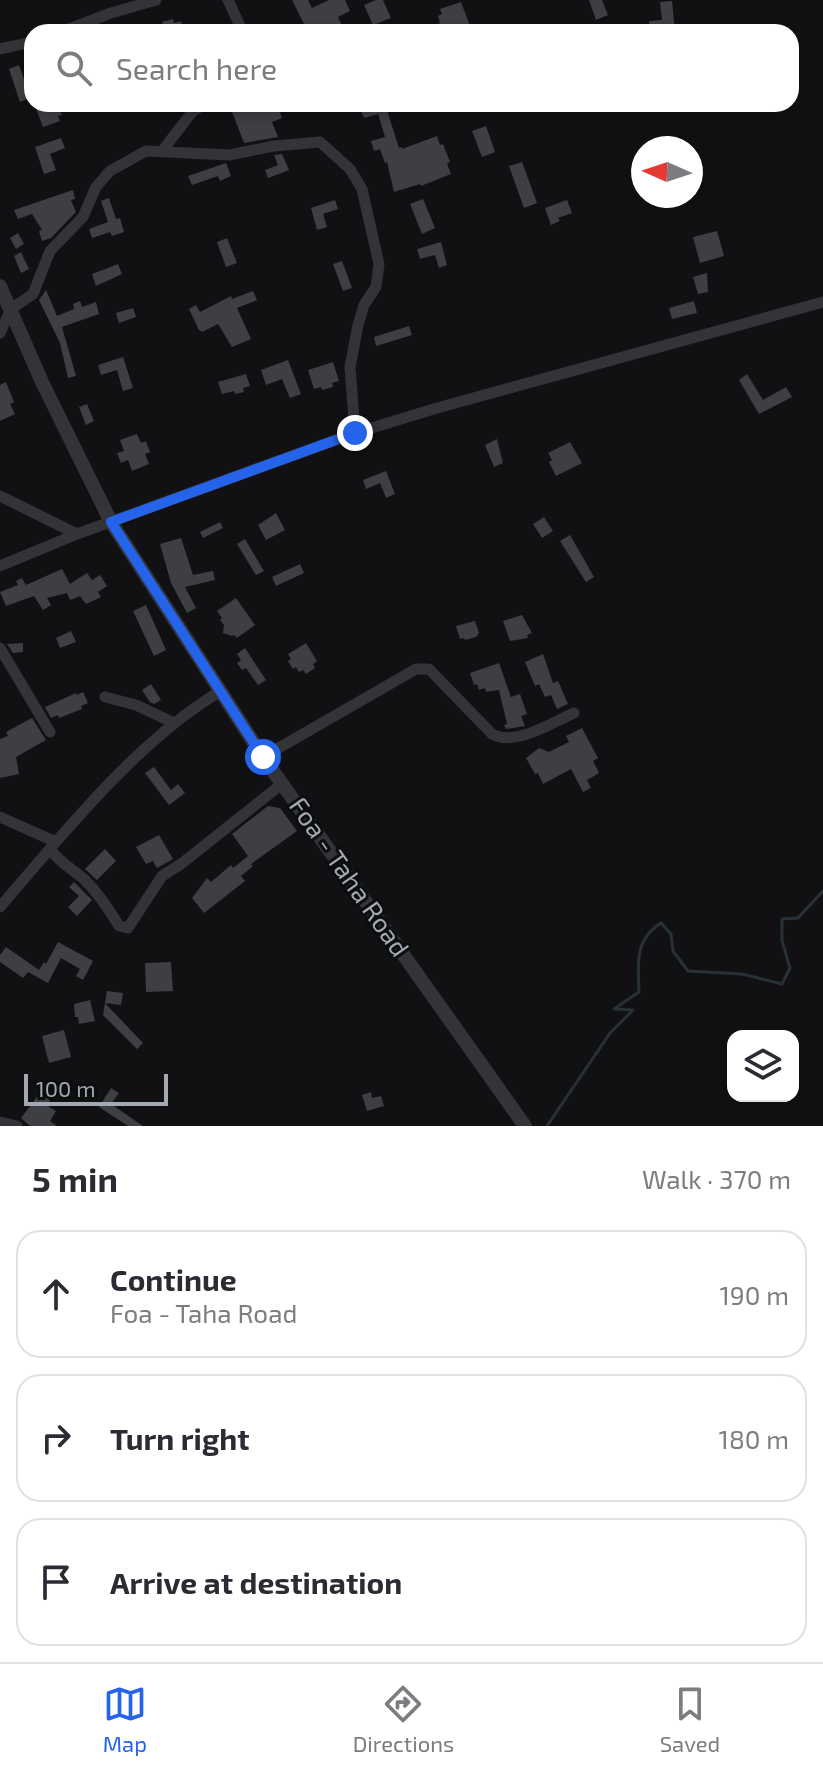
<!DOCTYPE html>
<html lang="en">
<head>
<meta charset="utf-8">
<style>
  body { margin:0; font-family:"Exo 2",sans-serif; background:#f7f7f7; color:#2b2b33 }
  .controls { position:absolute; right:24px; bottom:24px; display:grid; overflow:hidden; border-radius:16px; box-shadow:0 4px 12px #0003 }
  .controls button { width:72px; height:72px; display:grid; place-items:center; padding:0; border:0; border-bottom:2px solid #e1e1e2; background:#fff; color:#2b2b33; font:40px sans-serif }
  .compass { position:absolute; left:631px; top:136px; width:72px; height:72px; border-radius:50%; background:#fff; box-shadow:0 4px 12px #0003; rotate:273deg }
  .scale { position:absolute; left:24px; bottom:20px; width:144px; box-sizing:border-box; padding-left:8px; border:4px solid #a3a9b4; border-top:0; font-size:22px; line-height:28px; white-space:nowrap; color:#a3a9b4; -webkit-text-stroke:6px #0c0d0e; paint-order:stroke }
  .stop { position:absolute; width:24px; height:24px; margin:-18px; border:6px solid #2563eb; border-radius:50%; background:#fff }
  .stop.end { background:#2563eb; border-color:#fff; box-shadow:0 2px 8px #0008 }
  .list { margin:0; padding:0; list-style:none }
  h2 { display:flex; justify-content:space-between; align-items:center; height:104px; margin:0; padding:0 32px; font-size:34px }
  h2 small { font-size:26px; font-weight:400; color:#7c7c81 }
  .list li { display:grid; grid-template-columns:52px 1fr auto; gap:24px; align-items:center; box-sizing:border-box; height:128px; margin:0 16px 16px; padding:0 16px; border:2px solid #e1e1e2; border-radius:24px }
  .list b { display:block; font-size:30px; white-space:nowrap }
  .list p { margin:0; font-size:26px; white-space:nowrap; color:#7c7c81 }
  .list em { font-size:26px; font-style:normal; color:#7c7c81 }
  .icon { flex:none; width:44px; height:44px; fill:none; stroke:currentColor; stroke-width:2; stroke-linecap:round; stroke-linejoin:round }
  .map { position:relative; flex:none; width:823px; height:1126px; overflow:hidden }
  .search { position:absolute; background:#fff; box-shadow:0 4px 12px #0003; left:24px; right:24px; top:24px; height:88px; display:flex; align-items:center; gap:20px; box-sizing:border-box; padding:0 28px; border-radius:24px; color:#7c7c81; font-size:30px }
  .sheet { height:536px; background:#fff }
  nav { display:flex; justify-content:space-around; align-items:center; box-sizing:border-box; height:112px; border-top:2px solid #e1e1e2; background:#fff; font-size:22px; color:#7c7c81 }
  nav a { display:grid; justify-items:center; gap:4px }
  nav .on { color:#2563eb }
  .map>svg:first-child { display:block }
</style>
</head>
<body>
<div class="map">
<svg width="823" height="1126" viewBox="0 0 823 1126">
  <rect width="100%" height="100%" fill="#111113"/>
  <g fill="none" stroke-linecap="round" stroke-linejoin="round">
    <path stroke="#283137" stroke-width="3" d="M 547,1126 L 610,1033 L 633,1010 L 614,1009 L 639,992 C 638,964 634,940 661,923 L 671,934 L 673,951 L 688,971 L 742,974 L 782,984 L 790,968 L 782,941 L 782,919 L 798,918 L 823,891"/>
  </g>
  <path fill="#3d3f43" d="M 292,0 L 308,0 L 312,8 L 329,0 L 345,0 L 350,11 L 338,17 L 345,32 L 308,32 Z
    M 376,0 L 383,0 L 391,18 L 373,25 L 364,5 Z
    M 589,0 L 602,0 L 608,15 L 596,20 Z
    M 672,1 L 675,31 L 650,32 L 649,21 L 662,20 L 660,2 Z
    M 461,2 L 470,26 L 454,32 L 438,32 L 435,25 L 440,23 L 438,16 L 442,14 L 440,9 Z
    M 173,19 L 174,23 L 181,21 L 184,32 L 164,32 L 162,22 Z
    M 19,65 L 27,88 L 32,86 L 32,97 L 20,102 L 9,69 Z
    M 42,104 L 58,104 L 62,115 L 58,116 L 60,121 L 43,127 L 35,106 Z
    M 229,104 L 277,104 L 282,118 L 272,122 L 278,137 L 244,143 Z
    M 374,104 L 385,104 L 399,148 L 402,147 L 402,149 L 437,136 L 440,145 L 443,144 L 450,162 L 447,164 L 451,174 L 421,186 L 420,184 L 394,192 L 387,162 L 385,163 L 380,149 L 374,151 L 371,141 L 385,137 L 378,114 L 364,118 L 360,108 Z
    M 486,126 L 495,152 L 482,157 L 472,131 Z
    M 61,138 L 65,148 L 50,154 L 56,170 L 44,174 L 35,147 Z
    M 282,154 L 289,170 L 268,178 L 265,170 L 278,165 L 274,155 Z
    M 522,162 L 537,203 L 524,208 L 509,166 Z
    M 226,163 L 231,176 L 220,181 L 218,176 L 192,185 L 188,176 Z
    M 73,190 L 75,199 L 71,200 L 76,212 L 51,238 L 42,241 L 39,231 L 42,230 L 32,214 L 18,219 L 14,210 Z
    M 109,198 L 116,219 L 120,218 L 124,232 L 112,236 L 110,232 L 92,238 L 89,229 L 108,222 L 101,201 Z
    M 423,199 L 435,228 L 422,234 L 410,204 Z
    M 335,200 L 338,209 L 323,214 L 327,227 L 317,230 L 311,208 Z
    M 567,200 L 572,213 L 558,218 L 560,221 L 551,225 L 545,208 Z
    M 717,231 L 724,256 L 700,263 L 693,237 Z
    M 18,233 L 24,244 L 16,249 L 10,238 Z
    M 227,238 L 237,263 L 226,267 L 217,242 Z
    M 441,242 L 447,265 L 439,268 L 435,255 L 420,259 L 417,249 Z
    M 21,252 L 29,269 L 21,273 L 14,256 Z
    M 342,261 L 352,288 L 343,291 L 333,264 Z
    M 118,264 L 122,274 L 96,286 L 92,274 Z
    M 707,273 L 708,292 L 698,294 L 693,277 Z
    M 46,290 L 57,316 L 74,309 L 73,304 L 80,301 L 82,307 L 96,302 L 99,314 L 62,327 L 76,376 L 68,378 L 60,343 L 39,300 Z
    M 253,291 L 257,300 L 237,308 L 251,339 L 232,347 L 218,324 L 202,332 L 199,330 L 189,309 L 196,305 L 200,312 L 231,296 L 232,299 Z
    M 694,301 L 697,313 L 672,319 L 669,308 Z
    M 133,308 L 136,317 L 119,323 L 116,313 Z
    M 409,326 L 412,335 L 376,346 L 374,337 Z
    M 123,357 L 133,388 L 123,391 L 117,370 L 101,375 L 98,365 Z
    M 288,360 L 301,394 L 290,398 L 282,379 L 266,385 L 261,370 Z
    M 333,362 L 339,381 L 332,383 L 333,387 L 322,390 L 321,387 L 314,389 L 308,370 Z
    M 246,374 L 250,386 L 243,388 L 244,392 L 235,394 L 234,391 L 222,394 L 218,382 Z
    M 747,374 L 763,400 L 786,387 L 792,397 L 759,414 L 739,380 Z
    M 6,382 L 14,402 L 10,404 L 15,414 L 0,421 L 0,385 Z
    M 87,404 L 94,421 L 86,425 L 79,407 Z
    M 137,434 L 141,443 L 146,441 L 150,452 L 145,454 L 149,464 L 132,471 L 128,460 L 121,463 L 117,453 L 124,451 L 120,440 Z
    M 497,439 L 503,463 L 494,467 L 485,445 Z
    M 570,442 L 582,463 L 556,476 L 549,462 L 552,460 L 548,453 Z
    M 386,471 L 395,494 L 386,498 L 380,483 L 366,489 L 363,480 Z
    M 276,513 L 285,530 L 266,540 L 258,525 Z
    M 544,517 L 553,531 L 542,538 L 533,524 Z
    M 220,522 L 223,528 L 203,538 L 200,532 Z
    M 570,535 L 594,577 L 586,582 L 560,541 Z
    M 181,538 L 193,575 L 213,571 L 215,580 L 185,587 L 196,608 L 187,613 L 171,583 L 160,544 Z
    M 245,539 L 264,571 L 256,575 L 237,544 Z
    M 300,564 L 304,573 L 276,586 L 272,577 Z
    M 62,569 L 70,584 L 87,573 L 92,580 L 100,575 L 107,586 L 98,592 L 101,597 L 86,604 L 80,596 L 70,600 L 67,593 L 47,598 L 51,605 L 43,610 L 34,596 L 6,606 L 0,592 L 18,585 L 16,581 L 22,578 L 26,585 Z
    M 236,598 L 255,625 L 237,638 L 234,635 L 232,636 L 223,633 L 224,625 L 220,620 L 222,618 L 217,611 Z
    M 146,605 L 166,650 L 154,656 L 133,611 Z
    M 522,615 L 532,633 L 527,635 L 528,638 L 510,641 L 503,621 Z
    M 475,621 L 479,633 L 476,637 L 465,640 L 464,638 L 460,639 L 456,626 Z
    M 71,631 L 76,642 L 60,648 L 56,638 Z
    M 23,643 L 23,652 L 13,653 L 7,644 Z
    M 306,643 L 317,661 L 313,664 L 315,668 L 306,674 L 303,670 L 299,672 L 296,667 L 293,669 L 288,661 L 291,659 L 288,654 Z
    M 245,648 L 266,680 L 258,685 L 246,668 L 242,670 L 237,663 L 241,660 L 237,654 Z
    M 543,654 L 553,683 L 558,681 L 568,704 L 557,709 L 551,695 L 545,697 L 539,684 L 535,686 L 525,662 Z
    M 499,663 L 511,697 L 520,694 L 527,714 L 521,716 L 525,726 L 506,729 L 504,725 L 507,724 L 499,690 L 486,692 L 485,688 L 479,690 L 477,684 L 474,685 L 470,673 Z
    M 151,684 L 161,700 L 154,704 L 150,702 L 142,690 Z
    M 83,692 L 88,703 L 81,706 L 82,709 L 59,718 L 58,715 L 51,718 L 45,707 L 76,693 L 77,695 Z
    M 32,718 L 46,740 L 16,757 L 19,774 L 0,778 L 0,739 L 8,736 L 6,732 Z
    M 582,728 L 598,758 L 593,761 L 599,773 L 587,780 L 591,788 L 583,792 L 571,769 L 543,784 L 538,773 L 535,774 L 526,758 L 539,748 L 549,752 L 569,742 L 566,736 Z
    M 154,767 L 171,790 L 178,784 L 185,793 L 169,805 L 145,773 Z
    M 268,806 L 280,808 L 297,831 L 251,864 L 253,866 L 241,876 L 245,881 L 204,913 L 192,898 L 207,878 L 211,882 L 231,865 L 233,868 L 248,856 L 232,834 Z
    M 159,835 L 173,859 L 157,868 L 153,861 L 146,864 L 136,847 Z
    M 105,849 L 116,861 L 97,880 L 85,869 Z
    M 74,882 L 92,900 L 77,916 L 68,907 L 79,896 L 69,887 Z
    M 58,942 L 93,961 L 83,980 L 76,976 L 80,969 L 61,958 L 48,983 L 28,972 L 23,978 L 0,962 L 0,955 L 6,947 L 39,970 L 44,962 L 46,964 Z
    M 171,962 L 173,991 L 146,992 L 145,963 Z
    M 107,991 L 123,993 L 121,1005 L 105,1003 Z
    M 90,1000 L 95,1021 L 79,1024 L 78,1017 L 75,1017 L 74,1004 Z
    M 105,1003 L 143,1043 L 137,1049 L 103,1015 Z
    M 64,1030 L 71,1057 L 49,1063 L 42,1036 Z
    M 111,1088 L 119,1093 L 111,1104 L 143,1126 L 128,1126 L 99,1107 Z
    M 42,1090 L 52,1098 L 46,1105 L 56,1111 L 50,1121 L 57,1126 L 30,1126 L 21,1118 Z
    M 371,1092 L 372,1098 L 381,1096 L 384,1106 L 367,1111 L 362,1095 Z"/>
  <g fill="none" stroke-linecap="round" stroke-linejoin="round">
    <path stroke="#323438" stroke-width="11" d="M 228,0 L 240,26 L 239,32
      M 61,32 L 111,13 L 156,0
      M 0,49 L 32,42
      M 162,151 L 193,111 L 205,104
      M 0,333 L 11,309 L 33,294 L 50,251 L 83,217 L 96,187 L 110,171 L 146,151 L 229,155 L 274,146 L 320,142 L 350,169 L 362,189 L 379,264 L 376,287 L 364,305 L 358,325 L 350,367 L 355,433
      M 0,496 L 77,534 L 355,433 L 437,408 L 823,302
      M 0,566 L 77,534
      M 0,648 L 50,732
      M 105,697 L 136,705 L 174,723
      M 263,757 L 416,669 L 429,669 L 492,734 C 515,747 551,723 574,713
      M 0,817 L 56,842
      M 50,849 C 59,862 72,869 84,879 C 98,893 109,909 119,926 L 128,928 L 162,876 L 181,864 L 283,783
      M 0,907 C 64,833 136,742 219,692
      M 0,1122 L 17,1126"/>
    <path stroke="#323438" stroke-width="14" d="M 0,286 L 42,382 L 111,522 L 263,757 L 525,1126"/>
  </g>
  <g fill="none" stroke-linecap="round" stroke-linejoin="round">
    <path stroke="#2563eb" stroke-width="10" d="M 263,757 L 111,522 L 355,433"/>
  </g>
  <g text-anchor="middle" stroke-width="6" stroke-linejoin="round" paint-order="stroke">
    <g font-size="26" fill="#a3a9b4" stroke="#0c0d0e">
      <text transform="translate(349 877) rotate(55)" y="9">Foa - Taha Road</text>
    </g>
  </g>
</svg>
<div class="controls">
<button><svg class="icon" aria-label="layers" viewBox="0 0 24 24"><path d="M12 4l9 5-9 5-9-5zM3 14l9 5 9-5"/></svg></button>
</div>
<svg class="compass" viewBox="-18 -18 36 36"><path d="M0-13l5 13h-10z" fill="#e53935"/><path d="M0 13l5-13h-10z" fill="#7c7c81"/></svg>
<div class="scale">100 m</div>
<div class="stop" style="left:263px;top:757px"></div>
<div class="stop end" style="left:355px;top:433px"></div>
<div class="search"><svg class="icon" aria-label="search" viewBox="0 0 24 24"><circle cx="10" cy="10" r="6"/><path d="M15 15l6 6"/></svg>Search here</div>
</div>
<section class="sheet">
<h2>5 min<small>Walk · 370 m</small></h2>
<ul class="list">
<li><svg class="icon" aria-label="ahead" viewBox="0 0 24 24"><path d="M12 20V5M6 11l6-6 6 6"/></svg><div><b>Continue</b><p>Foa - Taha Road</p></div><em>190 m</em></li>
<li><svg class="icon" aria-label="right" viewBox="0 0 24 24"><path d="M7 20v-9h11M14 6l5 5-5 5"/></svg><div><b>Turn right</b></div><em>180 m</em></li>
<li><svg class="icon" aria-label="arrive" viewBox="0 0 24 24"><path d="M6 21V4h12l-3 4 3 4H6"/></svg><div><b>Arrive at destination</b></div></li>
</ul>
</section>
<nav>
<a class="on"><svg class="icon" aria-label="map" viewBox="0 0 24 24"><path d="M3 6l6-2 6 2 6-2v14l-6 2-6-2-6 2zM9 4v14M15 6v14"/></svg>Map</a>
<a><svg class="icon" aria-label="directions" viewBox="0 0 24 24"><path d="M12 3l9 9-9 9-9-9zM9 14v-3h6M13 9l2 2-2 2"/></svg>Directions</a>
<a><svg class="icon" aria-label="saved" viewBox="0 0 24 24"><path d="M7 4h10v16l-5-4-5 4z"/></svg>Saved</a>
</nav>
</body>
</html>
